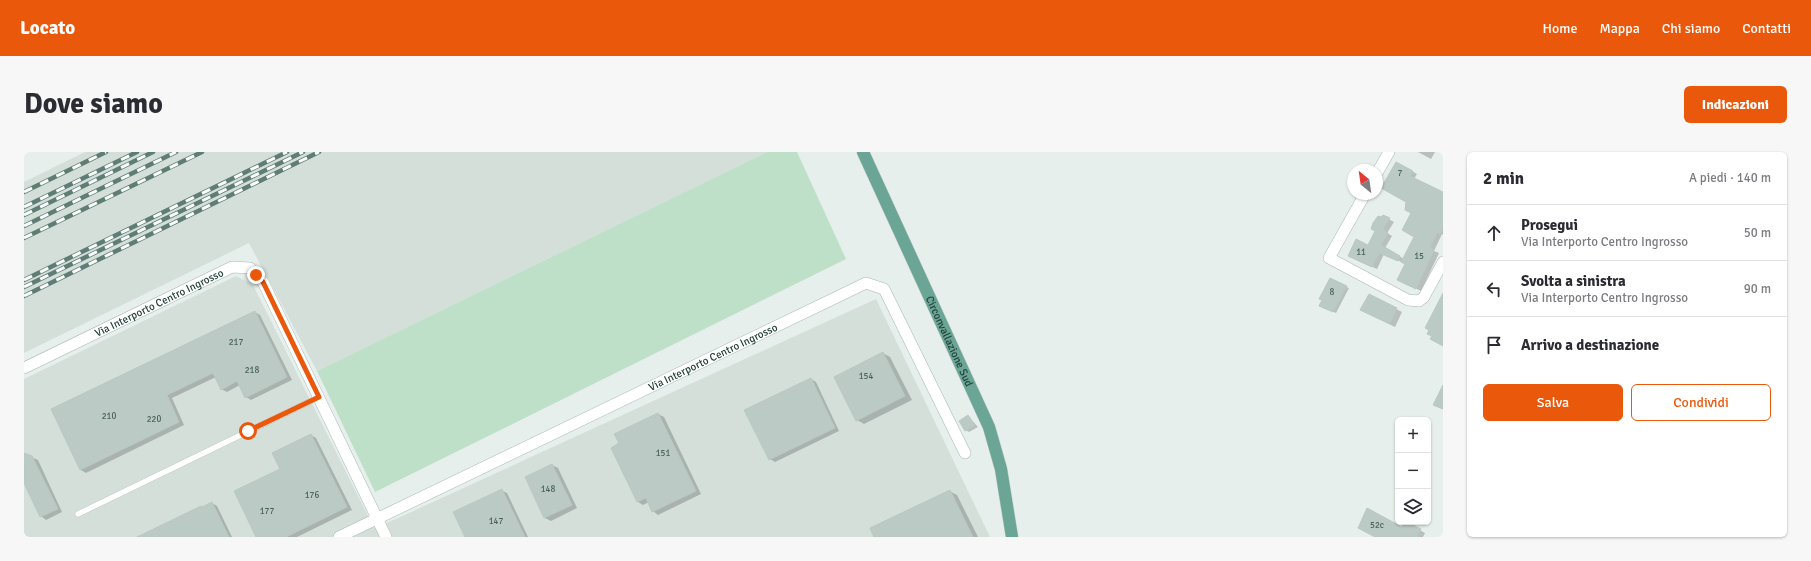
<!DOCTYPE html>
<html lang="it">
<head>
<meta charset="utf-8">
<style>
  body { margin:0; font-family:Signika,sans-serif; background:#f7f7f7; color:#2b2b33 }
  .controls { position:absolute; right:12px; bottom:12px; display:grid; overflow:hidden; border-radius:6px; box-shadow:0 1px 3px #0004 }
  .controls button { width:36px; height:36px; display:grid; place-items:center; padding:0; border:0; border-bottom:1px solid #e1e1e2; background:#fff; color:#2b2b33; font:20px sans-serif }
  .compass { position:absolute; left:1323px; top:12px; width:36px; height:36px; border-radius:50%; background:#fff; box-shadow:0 1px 3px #0004; rotate:331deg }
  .stop { position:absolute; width:12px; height:12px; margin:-9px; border:3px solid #ea580c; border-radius:50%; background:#fff }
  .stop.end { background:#ea580c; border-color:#fff; box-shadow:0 1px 4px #0008 }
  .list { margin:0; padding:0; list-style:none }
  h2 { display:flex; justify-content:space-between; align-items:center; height:52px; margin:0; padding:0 16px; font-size:17px }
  h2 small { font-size:13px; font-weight:400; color:#7c7c81 }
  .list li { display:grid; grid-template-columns:26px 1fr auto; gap:12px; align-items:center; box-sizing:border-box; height:56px; padding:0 16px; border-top:1px solid #e1e1e2 }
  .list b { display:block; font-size:15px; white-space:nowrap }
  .list p { margin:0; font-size:13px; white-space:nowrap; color:#7c7c81 }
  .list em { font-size:13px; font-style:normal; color:#7c7c81 }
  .actions { display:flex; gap:8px; padding:12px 16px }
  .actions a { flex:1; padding:9px 0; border:1px solid #ea580c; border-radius:6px; text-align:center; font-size:14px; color:#ea580c }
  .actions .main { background:#ea580c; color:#fff }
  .icon { flex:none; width:22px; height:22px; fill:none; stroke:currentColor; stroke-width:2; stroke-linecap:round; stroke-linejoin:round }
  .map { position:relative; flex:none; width:1419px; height:385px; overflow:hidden; border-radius:6px }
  header { display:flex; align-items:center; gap:24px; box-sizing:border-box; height:56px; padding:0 20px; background:#ea580c; color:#fff }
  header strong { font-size:19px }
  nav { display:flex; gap:22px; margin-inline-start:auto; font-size:14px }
  .intro { display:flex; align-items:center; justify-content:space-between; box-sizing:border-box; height:96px; padding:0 24px }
  h1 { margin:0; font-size:28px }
  .button { padding:10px 18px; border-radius:6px; background:#ea580c; color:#fff; font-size:14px; font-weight:700 }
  main { display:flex; gap:24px; padding:0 24px }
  aside { flex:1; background:#fff; border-radius:6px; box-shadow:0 1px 3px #0004 }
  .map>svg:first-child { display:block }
</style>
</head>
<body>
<header>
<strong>Locato</strong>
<nav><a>Home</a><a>Mappa</a><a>Chi siamo</a><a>Contatti</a></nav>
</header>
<div class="intro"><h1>Dove siamo</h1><a class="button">Indicazioni</a></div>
<main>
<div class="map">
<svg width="1419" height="385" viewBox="0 0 1419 385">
  <rect width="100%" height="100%" fill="#e6efeb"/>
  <path fill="#d4dfda" d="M 61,0 L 743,0 L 293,219 L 225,91 L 0,201 L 0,30 Z
    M 212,124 L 229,133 L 350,376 L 374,366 L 852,147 L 966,385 L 0,385 L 0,227 Z"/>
  <path fill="#bfe0c8" d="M 743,0 L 773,0 L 822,107 L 351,340 L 293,219 Z"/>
  <path fill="#0003" d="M 1394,0 L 1411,0 L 1407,7 Z
    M 1373,11 L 1393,22 L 1390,27 L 1419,60 L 1419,83 L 1418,82 L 1410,99 L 1415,101 L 1397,139 L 1379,130 L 1382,112 L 1360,102 L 1353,117 L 1329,106 L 1344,94 L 1359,64 L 1370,70 L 1363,81 L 1368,84 L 1361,96 L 1380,107 L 1391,84 L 1388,61 Z
    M 1322,135 L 1325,136 L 1312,161 L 1300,155 Z
    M 1372,157 L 1378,160 L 1371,175 L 1343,161 Z
    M 231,160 L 236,163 L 268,228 L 227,248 L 222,245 L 216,233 L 203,240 L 197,237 L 192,225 L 148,246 L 160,273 L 62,321 L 57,318 L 28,258 Z
    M 859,201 L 866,205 L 888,248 L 840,272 L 833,268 Z
    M 787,227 L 792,230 L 815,279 L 751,310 L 746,307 Z
    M 634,262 L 640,265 L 677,342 L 634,363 L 629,359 L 625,350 L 619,353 L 614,350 L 588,296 L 596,292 Z
    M 944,264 L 954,275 L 945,280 L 942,278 Z
    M 287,283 L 292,286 L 328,358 L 273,385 L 233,385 L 257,317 Z
    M 0,302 L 14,308 L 38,360 L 22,368 L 17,364 L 0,329 Z
    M 528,313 L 534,316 L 553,356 L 527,369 L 521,366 L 502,326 Z
    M 477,338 L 483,341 L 504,385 L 443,385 Z
    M 925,339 L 933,343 L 954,385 L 851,385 Z
    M 188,351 L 193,354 L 208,385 L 117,385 Z
    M 1381,370 L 1401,381 L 1399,385 L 1353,385 L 1379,376 Z"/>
  <path fill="#bbcac4" stroke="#b8c9c2" d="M 1372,10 L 1389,19 L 1386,24 L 1419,40 L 1419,77 L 1416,82 L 1413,81 L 1406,95 L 1410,98 L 1392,137 L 1373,128 L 1381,112 L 1377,110 L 1390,85 L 1378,78 L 1387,61 L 1381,58 L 1382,50 L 1357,36 Z
    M 1359,63 L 1366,66 L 1359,77 L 1364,81 L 1357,93 L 1376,104 L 1374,109 L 1355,101 L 1348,115 L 1324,104 L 1332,87 L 1344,93 L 1351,79 L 1347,77 L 1349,71 L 1354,64 L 1357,65 Z
    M 1306,126 L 1323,134 L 1309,160 L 1295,154 L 1298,148 L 1295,147 Z
    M 1419,141 L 1419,194 L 1406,187 L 1408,184 L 1403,182 L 1405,178 L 1401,176 Z
    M 1345,142 L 1373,156 L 1366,172 L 1336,158 Z
    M 231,159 L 263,225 L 221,246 L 213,229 L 197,238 L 189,221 L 143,243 L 155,270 L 56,318 L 27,257 Z
    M 859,200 L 881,244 L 832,269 L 810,225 Z
    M 787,226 L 811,276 L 745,308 L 720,258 Z
    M 1419,233 L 1419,257 L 1409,253 Z
    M 634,261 L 672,339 L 628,360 L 622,346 L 613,350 L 587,296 L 595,291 L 590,282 Z
    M 944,263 L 951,273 L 941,279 L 935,269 Z
    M 287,282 L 323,355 L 262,385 L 232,385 L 210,339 L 256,317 L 248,301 Z
    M 0,301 L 8,304 L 34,357 L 16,365 L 0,331 Z
    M 528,312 L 548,353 L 520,366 L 501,325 Z
    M 478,337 L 501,385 L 441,385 L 429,360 Z
    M 926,338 L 949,385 L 850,385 L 846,376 Z
    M 188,350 L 205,385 L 113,385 L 177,354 L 178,355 Z
    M 1343,356 L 1378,375 L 1380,370 L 1383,370 L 1397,377 L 1393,385 L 1351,385 L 1334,376 Z"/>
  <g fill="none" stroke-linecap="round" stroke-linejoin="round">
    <defs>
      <path id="service" d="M 54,362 L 295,245"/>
      <g id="minor">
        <path d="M 1353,21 L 1365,0"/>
        <path d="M 1341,42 L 1305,106 L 1384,148 L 1395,149 L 1400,145 L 1419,110"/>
        <path id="s1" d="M 0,216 L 208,115 L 226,116 L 239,130 L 362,385"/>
        <path id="s2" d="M 315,385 L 842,131 L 860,137 L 941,301"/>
      </g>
      <g id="primary">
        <path id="s3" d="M 839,0 L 965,275 L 977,317 L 988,385"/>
      </g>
    </defs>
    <use href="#service" stroke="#a8b8b2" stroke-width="6"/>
    <use href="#minor" stroke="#a8b8b2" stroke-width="12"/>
    <use href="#primary" stroke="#c2cac8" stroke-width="13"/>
    <use href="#service" stroke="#fff" stroke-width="5.5"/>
    <use href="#minor" stroke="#fff" stroke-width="11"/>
    <use href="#primary" stroke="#6aa596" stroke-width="12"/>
    <defs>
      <path id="rail" d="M 0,40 L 82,0
        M 0,55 L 113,0
        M 0,63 L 129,0
        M 0,74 L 152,0
        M 0,86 L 178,0
        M 0,128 L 263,0
        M 0,135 L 279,0
        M 0,144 L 295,0"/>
    </defs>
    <use href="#rail" stroke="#5f7d75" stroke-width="4.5"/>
    <use href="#rail" stroke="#f7fbf9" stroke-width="3" stroke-dasharray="9" stroke-linecap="butt"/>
  </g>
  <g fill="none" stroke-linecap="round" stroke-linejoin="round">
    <path stroke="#ea580c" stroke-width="5" d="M 224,279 L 295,245 L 239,130 L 232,123"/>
  </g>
  <g text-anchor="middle" stroke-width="3.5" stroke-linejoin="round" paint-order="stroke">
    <g font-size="9" fill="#4a645c">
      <text x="1376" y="24">7</text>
      <text x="1337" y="103">11</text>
      <text x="1395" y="107">15</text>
      <text x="1308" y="143">8</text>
      <text x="212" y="193">217</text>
      <text x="228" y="221">218</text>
      <text x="842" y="227">154</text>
      <text x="85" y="267">210</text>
      <text x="130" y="270">220</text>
      <text x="639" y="304">151</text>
      <text x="524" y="340">148</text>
      <text x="288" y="346">176</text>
      <text x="243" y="362">177</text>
      <text x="472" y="372">147</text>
      <text x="1353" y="376">52c</text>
    </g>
    <g font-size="11" fill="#24423a" stroke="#f7fbf9">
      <text dy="4" stroke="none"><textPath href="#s1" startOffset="150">Via Interporto Centro Ingrosso</textPath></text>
      <text dy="4" stroke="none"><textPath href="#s3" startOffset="208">Circonvallazione Sud</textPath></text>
      <text dy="4" stroke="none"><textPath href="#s2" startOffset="415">Via Interporto Centro Ingrosso</textPath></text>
    </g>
  </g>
</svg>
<div class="controls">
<button>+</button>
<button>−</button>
<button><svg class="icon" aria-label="layers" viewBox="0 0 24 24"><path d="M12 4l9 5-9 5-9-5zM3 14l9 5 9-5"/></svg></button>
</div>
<svg class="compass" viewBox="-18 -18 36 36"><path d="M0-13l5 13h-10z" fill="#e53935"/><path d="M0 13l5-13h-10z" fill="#7c7c81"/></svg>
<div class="stop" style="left:224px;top:279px"></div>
<div class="stop end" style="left:232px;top:123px"></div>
</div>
<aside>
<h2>2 min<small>A piedi · 140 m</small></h2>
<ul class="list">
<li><svg class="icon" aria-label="ahead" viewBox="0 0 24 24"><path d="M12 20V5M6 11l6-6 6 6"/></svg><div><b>Prosegui</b><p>Via Interporto Centro Ingrosso</p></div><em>50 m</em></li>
<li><svg class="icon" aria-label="left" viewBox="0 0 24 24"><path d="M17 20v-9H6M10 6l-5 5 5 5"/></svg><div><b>Svolta a sinistra</b><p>Via Interporto Centro Ingrosso</p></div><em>90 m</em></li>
<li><svg class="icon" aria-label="arrive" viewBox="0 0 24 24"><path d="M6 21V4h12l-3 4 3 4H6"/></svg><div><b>Arrivo a destinazione</b></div></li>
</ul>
<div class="actions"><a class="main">Salva</a><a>Condividi</a></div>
</aside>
</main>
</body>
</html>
